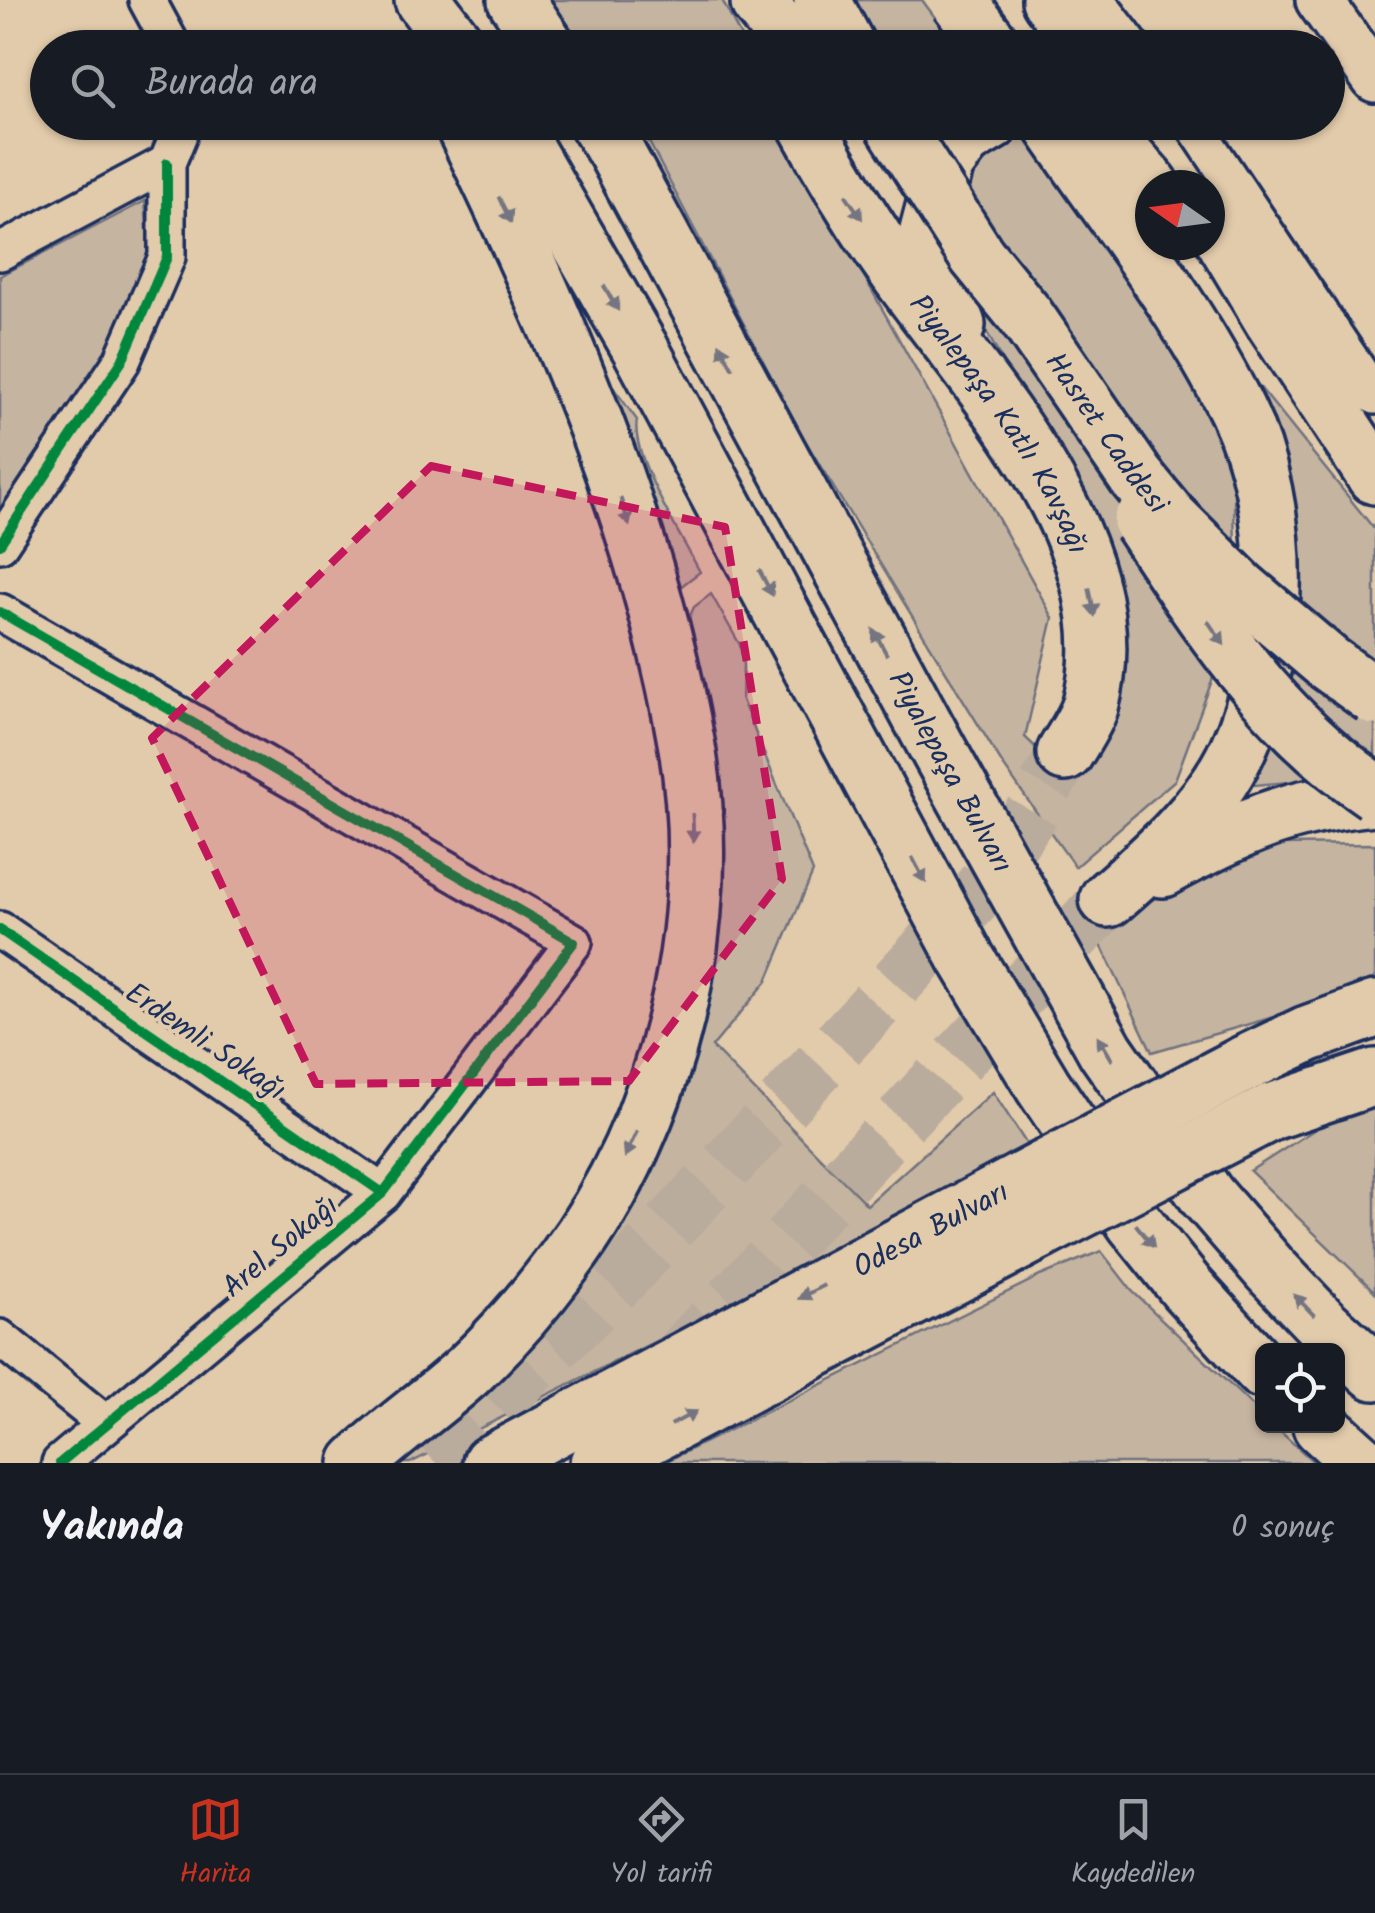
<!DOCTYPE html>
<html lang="tr">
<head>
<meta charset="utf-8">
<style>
  body { margin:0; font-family:Kalam,sans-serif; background:#20242c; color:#f1f3f6 }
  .controls { position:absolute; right:30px; bottom:30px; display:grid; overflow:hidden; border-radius:15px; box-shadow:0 2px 8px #0004 }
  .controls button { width:90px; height:90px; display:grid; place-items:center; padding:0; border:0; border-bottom:2px solid #363941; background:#171b24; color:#f1f3f6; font:50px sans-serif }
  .compass { position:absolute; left:1135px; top:170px; width:90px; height:90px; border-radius:50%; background:#171b24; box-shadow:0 2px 8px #0004; rotate:284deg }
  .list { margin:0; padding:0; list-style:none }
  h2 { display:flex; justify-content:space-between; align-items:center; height:130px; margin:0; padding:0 40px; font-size:42px }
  h2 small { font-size:32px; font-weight:400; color:#9ea1a6 }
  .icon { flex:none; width:55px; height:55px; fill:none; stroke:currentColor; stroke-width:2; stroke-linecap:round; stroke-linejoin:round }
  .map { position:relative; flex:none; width:1375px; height:1463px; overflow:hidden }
  .search { position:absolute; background:#171b24; box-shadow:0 2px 8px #0004; left:30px; right:30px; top:30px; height:110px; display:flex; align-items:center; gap:25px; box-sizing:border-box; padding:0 35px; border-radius:55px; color:#9ea1a6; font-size:38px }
  .sheet { height:310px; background:#171b24 }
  nav { display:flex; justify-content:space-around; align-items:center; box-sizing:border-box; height:140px; border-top:2px solid #363941; background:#171b24; font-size:28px; color:#9ea1a6 }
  nav a { display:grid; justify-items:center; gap:5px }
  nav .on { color:#c8321e }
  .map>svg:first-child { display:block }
</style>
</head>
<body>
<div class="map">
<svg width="1375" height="1463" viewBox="0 0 1375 1463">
  <rect width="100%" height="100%" fill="#e2cbab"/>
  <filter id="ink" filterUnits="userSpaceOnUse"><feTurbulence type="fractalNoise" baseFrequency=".01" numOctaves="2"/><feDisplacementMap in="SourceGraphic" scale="20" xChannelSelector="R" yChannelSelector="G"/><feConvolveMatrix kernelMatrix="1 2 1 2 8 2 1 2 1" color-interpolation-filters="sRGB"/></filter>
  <g filter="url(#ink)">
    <path fill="#c5b4a0" stroke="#70727f" stroke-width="2.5" d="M 545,0 L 722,0 L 746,47 L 579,47 Z
      M 853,0 L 922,0 L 957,47 L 877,47 Z
      M 634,123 L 783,123 L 822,200 L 1053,618 L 1025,737 L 1061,772 L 1104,657 L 1014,383 L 940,245 L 952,178 L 1003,134 L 1040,131 L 1212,328 L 1375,530 L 1375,791 L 1322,779 L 1255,785 L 1239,764 L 1275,453 L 1234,496 L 1236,616 L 1175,780 L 1075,867 L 1003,765 L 801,434 L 650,144 Z
      M 145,201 L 149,256 L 114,347 L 35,455 L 0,511 L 0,276 Z
      M 593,360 L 637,420 C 630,456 682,537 700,572 L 684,584 L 674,598 Z
      M 711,594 L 740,645 L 743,664 L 742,700 L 813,872 L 767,981 L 712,1047 L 867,1205 L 993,1092 L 1033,1154 L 410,1463 L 395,1463 L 517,1364 L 597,1266 L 651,1171 L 693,1065 L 714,965 L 720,869 L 683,631 L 694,607 Z
      M 1375,844 L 1375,988 L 1152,1052 L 1092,926 L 1277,845 Z
      M 1375,1097 L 1375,1292 L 1250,1171 L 1334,1117 Z
      M 1101,1251 L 1132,1291 L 1262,1415 L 1262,1426 L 1274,1426 L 1315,1463 L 663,1463 L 1040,1276 Z"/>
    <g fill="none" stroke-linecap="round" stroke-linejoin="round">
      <path stroke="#baac9c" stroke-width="55" stroke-dasharray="55 28" stroke-linecap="butt" d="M 674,1362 L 1108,899
        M 436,1463 L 615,1285 L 973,900 L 1031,813 L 1065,753"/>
      <defs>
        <path id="minor" d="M 147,0 L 173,48
          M 1096,0 L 1133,48
          M 1192,122 L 1375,396
          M 0,252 L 167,163 L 184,122
          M 0,544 L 122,361 L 167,257 L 167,163
          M 0,612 L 574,942 L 383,1193 L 60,1463
          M 0,930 L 383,1193
          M 0,1338 L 106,1424"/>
        <path id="tertiary" d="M 1319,0 L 1375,79"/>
        <g id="primary">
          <path d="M 423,0 L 459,48"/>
          <path d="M 516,0 L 548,48"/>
          <path d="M 822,0 L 848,48"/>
          <path d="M 1050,0 L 1086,48"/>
          <path d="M 759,3 L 795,48"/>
          <path d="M 510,122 L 640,348 L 965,956 L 1043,1086 L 1134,1222 L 1187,1288 L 1262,1370"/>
          <path id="s1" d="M 597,122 L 616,152 L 940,753 L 1106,1051 L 1207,1196 L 1270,1269 L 1322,1324 L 1375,1372"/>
          <path id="s2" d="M 805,122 C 834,176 866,228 901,277 C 986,395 1134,548 1090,707 C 1085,722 1073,739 1065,753"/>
          <path d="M 1050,122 C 1114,216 1187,308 1237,410 C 1285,508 1283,652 1237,751 C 1209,811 1156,857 1108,899"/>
          <path d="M 1077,122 L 1108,136 L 1151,185"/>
          <path d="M 1210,216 L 1273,321 L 1375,476"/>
          <path d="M 957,325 L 937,276 L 928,231 L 946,163 L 965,138 L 992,122"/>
          <path d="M 1163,869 C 1238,828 1289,805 1375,797"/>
          <path d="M 1244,1064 L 1307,1034 L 1375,1009"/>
          <path d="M 1271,1112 L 1375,1077"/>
          <path d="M 1321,1426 L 1362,1463"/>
          <path d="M 358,1463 C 393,1430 433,1403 468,1371 C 503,1338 534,1302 563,1263 C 670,1121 716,922 687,747 C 649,527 559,321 462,122"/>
          <path id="s3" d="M 491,1463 L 1021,1181"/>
          <path d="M 598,1463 L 1040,1231"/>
        </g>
      </defs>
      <use href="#minor" stroke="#1b2f5e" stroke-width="42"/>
      <use href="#tertiary" stroke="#1b2f5e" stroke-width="52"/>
      <use href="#primary" stroke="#1b2f5e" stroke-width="62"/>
      <use href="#minor" stroke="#e2cbab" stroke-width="35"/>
      <use href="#tertiary" stroke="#e2cbab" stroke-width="45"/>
      <use href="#primary" stroke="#e2cbab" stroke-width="55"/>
      <defs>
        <g id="primary-bridge">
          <path d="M 958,0 L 994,48"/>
          <path id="s4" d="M 892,122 L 977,256 L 1025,315 L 1136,477 L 1169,517 L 1241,589 L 1327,662 L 1375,697"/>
          <path d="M 1141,522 C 1207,623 1273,724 1375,792"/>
          <path d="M 1021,1181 L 1244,1064"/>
          <path d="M 1040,1231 L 1271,1112"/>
        </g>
      </defs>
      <use href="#primary-bridge" stroke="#1b2f5e" stroke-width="62" stroke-linecap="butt"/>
      <use href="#primary-bridge" stroke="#e2cbab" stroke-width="55"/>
      <defs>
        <path id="cycleway" d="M 0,544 L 122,361 L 167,257 L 167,163
          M 0,612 L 574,942 L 383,1193 L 60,1463
          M 0,930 L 383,1193"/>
      </defs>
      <use href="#cycleway" stroke="#e2cbab" stroke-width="16"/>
      <use href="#cycleway" stroke="#00873e" stroke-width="10"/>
    </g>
    <defs><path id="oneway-solid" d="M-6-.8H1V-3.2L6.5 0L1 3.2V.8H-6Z" transform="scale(2.5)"/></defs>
    <g fill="#757581">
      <use href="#oneway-solid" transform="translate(854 207) rotate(56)"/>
      <use href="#oneway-solid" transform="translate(505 210) rotate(64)"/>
      <use href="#oneway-solid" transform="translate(611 298) rotate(60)"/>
      <use href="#oneway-solid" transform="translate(726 356) rotate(-118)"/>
      <use href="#oneway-solid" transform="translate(625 512) rotate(72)"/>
      <use href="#oneway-solid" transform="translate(766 583) rotate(62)"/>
      <use href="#oneway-solid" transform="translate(1092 602) rotate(79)"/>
      <use href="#oneway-solid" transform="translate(1216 633) rotate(55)"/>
      <use href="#oneway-solid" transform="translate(880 642) rotate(-118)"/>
      <use href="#oneway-solid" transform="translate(693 828) rotate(88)"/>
      <use href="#oneway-solid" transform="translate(919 870) rotate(62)"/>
      <use href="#oneway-solid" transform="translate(1105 1048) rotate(-121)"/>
      <use href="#oneway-solid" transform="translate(631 1144) rotate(115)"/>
      <use href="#oneway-solid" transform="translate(1145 1236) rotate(51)"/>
      <use href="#oneway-solid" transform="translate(811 1292) rotate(152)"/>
      <use href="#oneway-solid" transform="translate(1304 1305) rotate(-134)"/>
      <use href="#oneway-solid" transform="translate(684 1418) rotate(-28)"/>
    </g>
  </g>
  <path fill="#c2185b" fill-opacity="0.2" stroke="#c2185b" stroke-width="8" stroke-dasharray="20 12" stroke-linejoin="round" d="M 431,466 L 725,527 L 782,879 L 629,1081 L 316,1084 L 152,738 Z"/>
  <g text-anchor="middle" stroke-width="8" stroke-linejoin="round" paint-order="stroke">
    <g font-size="30" fill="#1b2f5e" stroke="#e2cbab">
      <text dy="10" stroke="none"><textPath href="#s2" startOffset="360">Piyalepaşa Katlı Kavşağı</textPath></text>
      <text dy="10" stroke="none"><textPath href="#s4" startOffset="378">Hasret Caddesi</textPath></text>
      <text dy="10" stroke="none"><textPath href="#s1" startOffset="740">Piyalepaşa Bulvarı</textPath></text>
      <text transform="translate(206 1041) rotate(34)" y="10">Erdemli Sokağı</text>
      <text dy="10" stroke="none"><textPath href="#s3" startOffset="498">Odesa Bulvarı</textPath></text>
      <text transform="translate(280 1246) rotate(-40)" y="10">Arel Sokağı</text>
    </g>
  </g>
</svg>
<div class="controls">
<button><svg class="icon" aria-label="locate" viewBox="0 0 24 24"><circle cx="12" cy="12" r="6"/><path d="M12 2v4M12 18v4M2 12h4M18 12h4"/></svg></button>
</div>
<svg class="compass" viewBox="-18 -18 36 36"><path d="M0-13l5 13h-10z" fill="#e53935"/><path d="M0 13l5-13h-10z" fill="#9ea1a6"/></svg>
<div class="search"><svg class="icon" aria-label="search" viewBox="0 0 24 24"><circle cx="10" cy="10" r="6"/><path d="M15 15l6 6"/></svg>Burada ara</div>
</div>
<section class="sheet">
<h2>Yakında<small>0 sonuç</small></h2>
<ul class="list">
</ul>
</section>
<nav>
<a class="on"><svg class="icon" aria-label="map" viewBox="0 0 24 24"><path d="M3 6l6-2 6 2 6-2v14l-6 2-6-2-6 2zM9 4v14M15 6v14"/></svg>Harita</a>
<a><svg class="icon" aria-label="directions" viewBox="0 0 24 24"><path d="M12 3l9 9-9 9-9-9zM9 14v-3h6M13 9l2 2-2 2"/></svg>Yol tarifi</a>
<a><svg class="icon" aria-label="saved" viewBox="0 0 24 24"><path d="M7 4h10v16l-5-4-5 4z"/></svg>Kaydedilen</a>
</nav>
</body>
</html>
